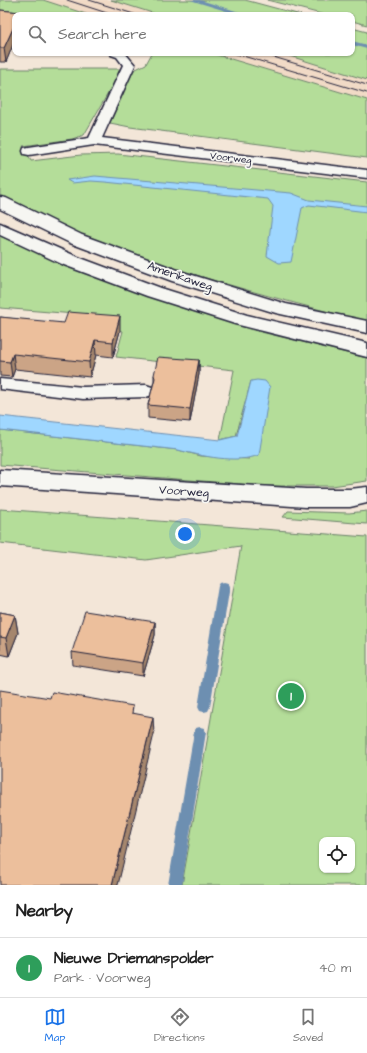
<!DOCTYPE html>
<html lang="en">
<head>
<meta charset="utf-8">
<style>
  body { margin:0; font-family:"Architects Daughter",sans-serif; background:#f6f6f6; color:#222 }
  .controls { position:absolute; right:12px; bottom:12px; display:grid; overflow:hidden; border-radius:8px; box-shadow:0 1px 3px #0004 }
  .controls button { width:36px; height:36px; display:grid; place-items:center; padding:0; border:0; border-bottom:1px solid #e0e0e0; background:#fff; color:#222; font:20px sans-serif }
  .you { position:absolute; left:185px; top:534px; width:14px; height:14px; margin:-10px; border:3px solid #fff; border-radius:50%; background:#1a73e8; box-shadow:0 0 0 6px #1a73e833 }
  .badge { display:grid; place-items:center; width:26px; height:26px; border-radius:50%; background:#1a73e8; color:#fff; font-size:13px; font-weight:700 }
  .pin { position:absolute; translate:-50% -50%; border:2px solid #fff; box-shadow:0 1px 4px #0006 }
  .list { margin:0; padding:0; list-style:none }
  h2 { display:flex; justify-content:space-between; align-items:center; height:52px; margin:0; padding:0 16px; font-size:17px }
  h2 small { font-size:13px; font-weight:400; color:#767676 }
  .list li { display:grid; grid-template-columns:26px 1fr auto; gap:12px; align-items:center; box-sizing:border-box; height:60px; padding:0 16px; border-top:1px solid #e0e0e0 }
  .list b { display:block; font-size:15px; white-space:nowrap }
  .list p { margin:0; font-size:13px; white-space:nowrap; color:#767676 }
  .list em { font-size:13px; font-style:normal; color:#767676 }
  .icon { flex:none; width:22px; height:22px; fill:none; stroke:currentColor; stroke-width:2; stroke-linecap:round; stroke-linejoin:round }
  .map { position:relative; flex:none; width:367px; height:885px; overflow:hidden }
  .search { position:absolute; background:#fff; box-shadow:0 1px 3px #0004; left:12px; right:12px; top:12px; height:44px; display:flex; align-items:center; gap:10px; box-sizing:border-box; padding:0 14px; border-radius:8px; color:#767676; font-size:15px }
  .sheet { height:112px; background:#fff }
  nav { display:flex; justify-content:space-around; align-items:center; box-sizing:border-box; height:56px; border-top:1px solid #e0e0e0; background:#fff; font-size:11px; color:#767676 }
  nav a { display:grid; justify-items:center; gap:2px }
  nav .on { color:#1a73e8 }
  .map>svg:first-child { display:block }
</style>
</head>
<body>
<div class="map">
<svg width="367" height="885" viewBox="0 0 367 885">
  <rect width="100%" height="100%" fill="#f3e6d8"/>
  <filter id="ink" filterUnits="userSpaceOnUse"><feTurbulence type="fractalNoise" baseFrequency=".025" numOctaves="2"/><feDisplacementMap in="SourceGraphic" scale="8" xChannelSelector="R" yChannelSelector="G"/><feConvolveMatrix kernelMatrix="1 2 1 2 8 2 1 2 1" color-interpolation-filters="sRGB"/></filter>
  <g filter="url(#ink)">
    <path fill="#f1dac6" d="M 43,0 L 111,0 L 159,15 L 89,15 Z
      M 211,53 L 280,53 L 367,80 L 367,100 Z"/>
    <path fill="#b4dd99" stroke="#6b806a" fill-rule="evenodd" d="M 0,0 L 43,0 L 89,15 L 15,15 L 0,21 Z
      M 111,0 L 245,0 L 301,15 L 159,15 Z
      M 267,0 L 367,0 L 367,25 L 352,21 L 352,15 L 325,15 Z
      M 352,28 L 367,32 L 367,80 L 280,53 L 352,53 Z
      M 152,53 L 211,53 L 367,100 L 367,158 L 130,127 L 110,123 L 134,70 L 146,64 Z
      M 0,69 L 122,69 L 84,135 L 72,139 L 23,146 L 31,161 L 81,155 L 118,154 L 367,182 L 367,322 C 241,289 116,258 0,196 Z
      M 0,236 L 79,270 L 249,329 L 367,358 L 367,481 L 332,486 L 265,486 L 0,465 L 0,430 L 178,450 L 201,456 L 249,459 L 251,381 L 236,436 L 220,440 L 234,370 L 116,357 L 123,331 L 73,326 L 75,314 L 0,308 Z
      M 0,509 L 367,537 L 367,885 L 182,885 L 241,546 L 146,560 L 0,543 ZM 322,840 L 352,840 L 352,870 L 322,870 Z
      M 288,511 L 349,513 L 367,511 L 367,524 L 283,517 Z"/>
    <path fill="#9fd7ff" stroke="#6d8fb1" d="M 95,176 L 291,193 L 309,200 L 367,206 L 367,212 L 309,205 L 302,208 L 291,262 L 279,263 L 267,256 L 273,206 L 268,199 L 105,182 L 91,181 L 72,183 L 67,180 Z
      M 257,380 L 265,381 L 270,387 L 259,455 C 237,464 201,456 178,450 L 0,430 L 0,416 L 220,440 L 237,436 L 251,381 Z"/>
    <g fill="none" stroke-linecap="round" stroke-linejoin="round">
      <path fill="#6d8fb1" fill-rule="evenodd" d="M 190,0 L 200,0 L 249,15 L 239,15 Z
        M 352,41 L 367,45 L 367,49 L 352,45 Z
        M 224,582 L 228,583 L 230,586 L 210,707 L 208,711 L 204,712 L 200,711 L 198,707 L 218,586 L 220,583 Z
        M 200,727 L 204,728 L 206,732 L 182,885 L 168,885 L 194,732 L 196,728 Z"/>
      <defs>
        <path id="service" d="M 109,53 L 125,53 L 135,65 L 102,138 L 367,170 L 367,178 L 94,145 L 29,155 L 24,154 L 23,151 L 24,148 L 29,147 L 89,138 L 123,65 L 117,57 L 111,55 Z
          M 0,379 L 83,387 L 146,385 L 152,387 L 154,391 L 152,395 L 146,397 L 83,399 L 0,389 Z"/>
        <path id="tertiary" d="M 0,470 L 306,489 L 350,489 L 367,487 L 367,503 L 350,507 L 306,507 L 0,486 Z"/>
        <path id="secondary" d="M 0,197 L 6,198 L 82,235 L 186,273 L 286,304 L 367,321 L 367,333 L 276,313 L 172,281 L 70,243 L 0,209 Z
          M 0,223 L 78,257 L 161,288 L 247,315 L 367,343 L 367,357 L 235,324 L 147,296 L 64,265 L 0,235 Z"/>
      </defs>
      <use href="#service" stroke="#22223b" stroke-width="3"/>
      <use href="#tertiary" stroke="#22223b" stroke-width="3"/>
      <use href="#secondary" stroke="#22223b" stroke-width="3"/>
      <use href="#service" fill="#f6f6f2" fill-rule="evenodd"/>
      <use href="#tertiary" fill="#f6f6f2" fill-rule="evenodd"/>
      <use href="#secondary" fill="#f6f6f2" fill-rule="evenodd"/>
      <path stroke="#22223b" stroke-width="1" d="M 67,0 L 113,15
        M 89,0 L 137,15
        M 233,53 L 367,93
        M 260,53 L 367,85"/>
    </g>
    <path fill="#cba486" stroke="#22223b" d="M 0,10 L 20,12 L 21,15 L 15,15 L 15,40 L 6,62 L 0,62 Z
      M 0,317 L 120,331 L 113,357 L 96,355 L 90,377 L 15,369 L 12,377 L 0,376 Z
      M 199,360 L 199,374 L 190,422 L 148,418 L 148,405 L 154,381 L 154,375 Z
      M 0,612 L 15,615 L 18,633 L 9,656 L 0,654 Z
      M 155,622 L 155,635 L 143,676 L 73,665 L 72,652 Z"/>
    <path fill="#a5866d" stroke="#22223b" d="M 15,24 L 15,40 L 6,62 L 4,48 Z
      M 120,316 L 120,331 L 113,357 L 113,342 Z
      M 95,340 L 96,355 L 90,377 L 89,362 Z
      M 13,354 L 15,369 L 12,377 L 10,362 Z
      M 199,360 L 199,374 L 190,422 L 190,409 Z
      M 15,615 L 18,633 L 9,656 L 6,638 Z
      M 155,622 L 155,635 L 143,676 L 143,663 Z
      M 153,717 L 154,734 L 118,885 L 112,885 Z"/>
    <path fill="#ecbf9c" stroke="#22223b" d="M 0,10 L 20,12 L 19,15 L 15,15 L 15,24 L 4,48 L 0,48 Z
      M 68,312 L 120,316 L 113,342 L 95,340 L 89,362 L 13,354 L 10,362 L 0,361 L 0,317 L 64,323 Z
      M 158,357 L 199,360 L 190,409 L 148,405 L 155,378 L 154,375 Z
      M 85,611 L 155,622 L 143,663 L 72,652 Z
      M 0,612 L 15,615 L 6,638 L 0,637 Z
      M 0,690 L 50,698 L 52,692 L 133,706 L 132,713 L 153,717 L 112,885 L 0,885 Z"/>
  </g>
  <g text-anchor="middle" stroke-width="3.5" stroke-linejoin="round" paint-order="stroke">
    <g font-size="10" fill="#22223b" stroke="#f6f6f2">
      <text transform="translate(231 157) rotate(7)" y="4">Voorweg</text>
    </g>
    <g font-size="12" fill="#22223b" stroke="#f6f6f2">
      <text transform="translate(180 276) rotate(19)" y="4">Amerikaweg</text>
      <text transform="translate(184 491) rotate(4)" y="4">Voorweg</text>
    </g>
  </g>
</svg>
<div class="controls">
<button><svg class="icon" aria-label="locate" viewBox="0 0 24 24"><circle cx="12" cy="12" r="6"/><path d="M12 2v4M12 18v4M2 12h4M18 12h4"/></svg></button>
</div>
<div class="you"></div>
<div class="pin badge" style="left:291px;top:696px;background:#2e9e5b">1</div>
<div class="search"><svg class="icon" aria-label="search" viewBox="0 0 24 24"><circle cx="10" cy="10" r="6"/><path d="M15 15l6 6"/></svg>Search here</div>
</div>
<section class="sheet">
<h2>Nearby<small></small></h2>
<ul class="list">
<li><span class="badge" style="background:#2e9e5b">1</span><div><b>Nieuwe Driemanspolder</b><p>Park · Voorweg</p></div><em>40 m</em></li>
</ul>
</section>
<nav>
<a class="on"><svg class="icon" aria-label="map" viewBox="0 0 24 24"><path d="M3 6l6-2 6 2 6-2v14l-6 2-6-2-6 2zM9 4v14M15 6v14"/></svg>Map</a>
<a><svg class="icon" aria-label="directions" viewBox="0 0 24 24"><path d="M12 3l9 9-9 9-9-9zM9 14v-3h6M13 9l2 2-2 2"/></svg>Directions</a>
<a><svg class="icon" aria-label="saved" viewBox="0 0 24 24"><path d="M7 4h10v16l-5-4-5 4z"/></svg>Saved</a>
</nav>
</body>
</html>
